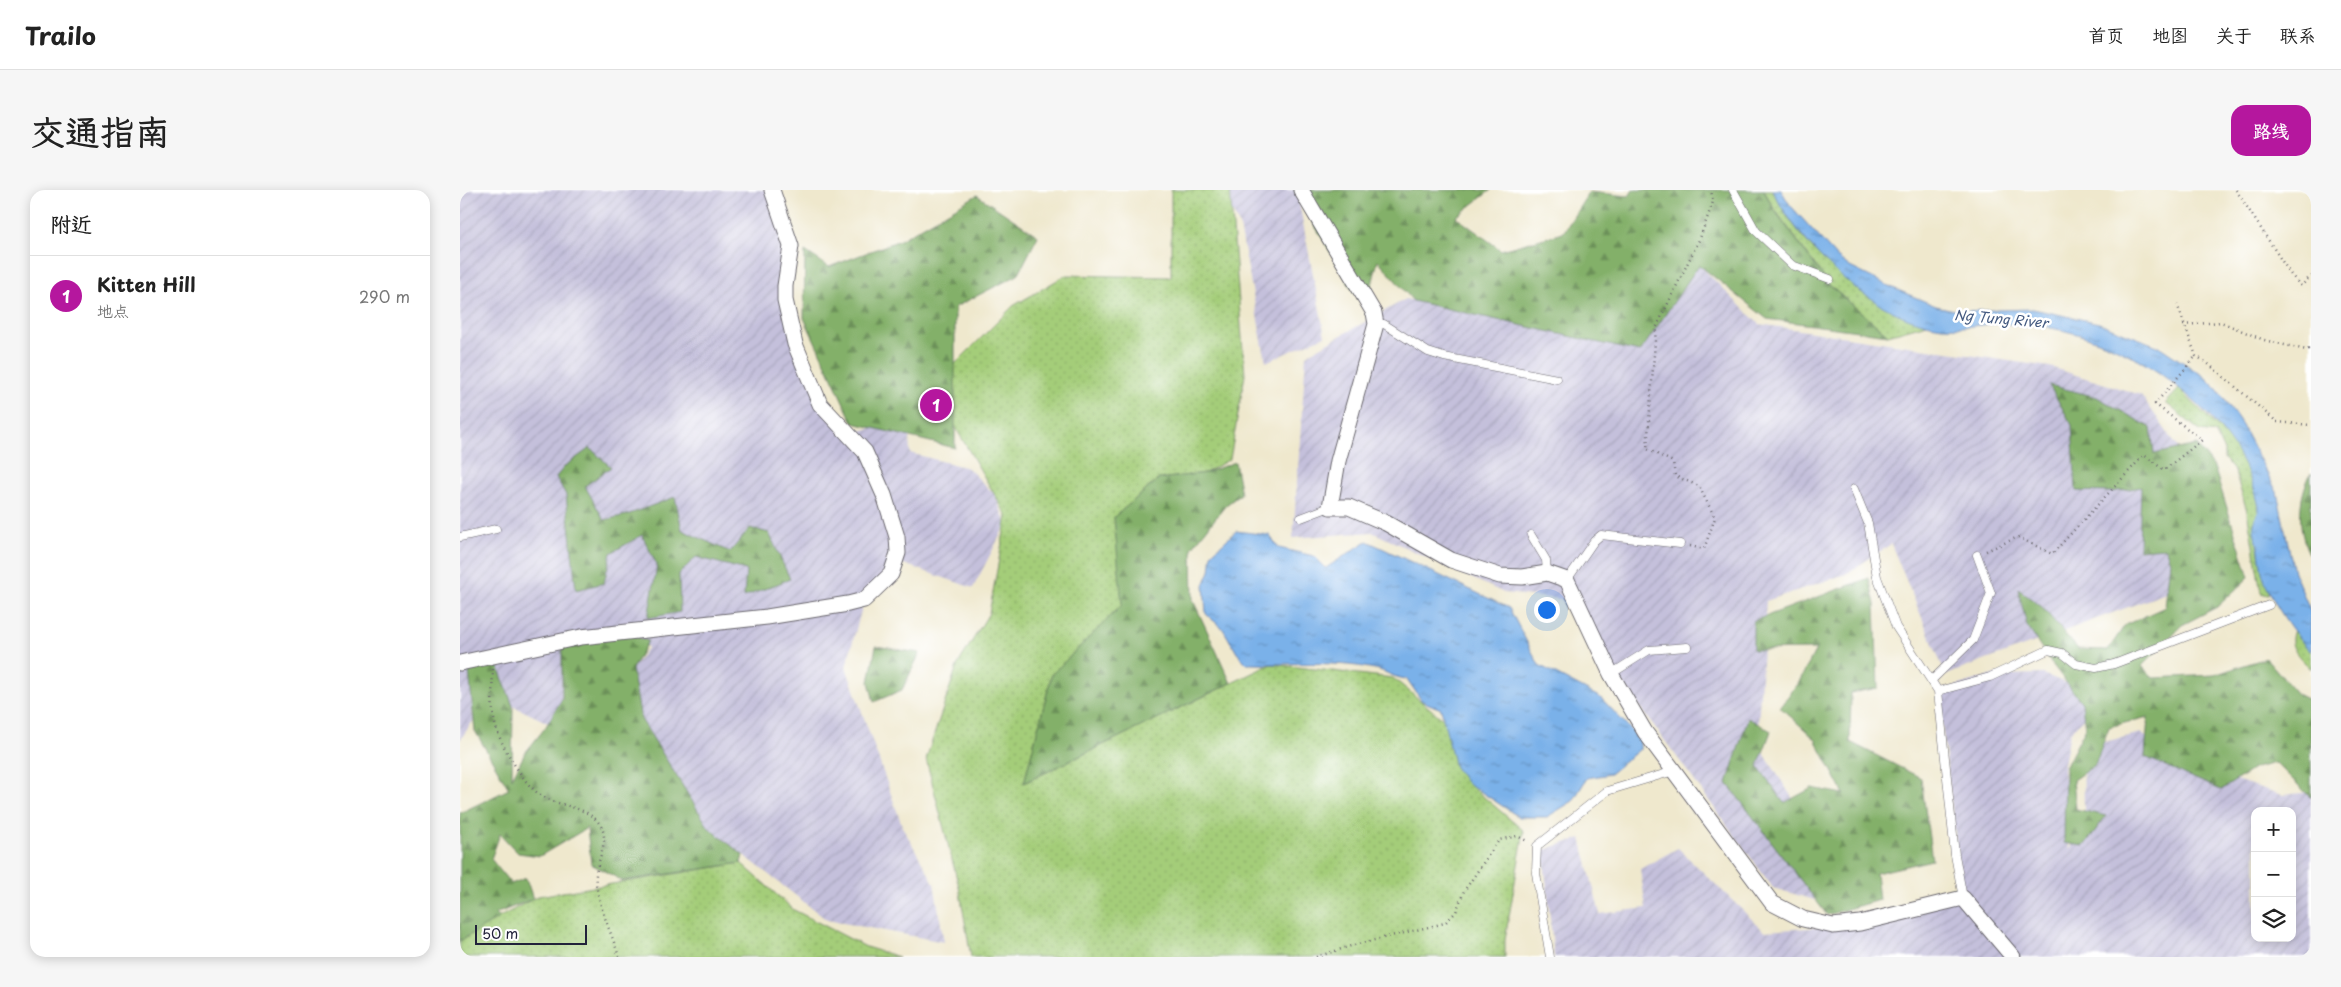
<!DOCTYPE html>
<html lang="zh">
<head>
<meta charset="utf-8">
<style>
  body { margin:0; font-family:"Playpen Sans","LXGW WenKai TC",sans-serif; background:#f6f6f6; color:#222 }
  .controls { position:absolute; right:15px; bottom:15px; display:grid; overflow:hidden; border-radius:10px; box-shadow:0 2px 12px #0003 }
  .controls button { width:45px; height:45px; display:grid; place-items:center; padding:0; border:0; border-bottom:1px solid #e0e0e0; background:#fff; color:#222; font:25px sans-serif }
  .scale { position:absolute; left:15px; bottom:12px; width:112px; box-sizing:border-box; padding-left:5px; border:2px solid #22223b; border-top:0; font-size:14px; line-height:18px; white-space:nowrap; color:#22223b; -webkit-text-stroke:4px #fff; paint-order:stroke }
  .you { position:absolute; left:1086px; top:419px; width:18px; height:18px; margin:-12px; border:4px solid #fff; border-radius:50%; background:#1a73e8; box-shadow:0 0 0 8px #1a73e833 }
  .badge { display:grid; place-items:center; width:32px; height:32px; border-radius:50%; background:#b5179e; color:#fff; font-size:16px; font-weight:700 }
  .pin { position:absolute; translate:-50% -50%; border:2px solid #fff; box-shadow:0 1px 5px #0006 }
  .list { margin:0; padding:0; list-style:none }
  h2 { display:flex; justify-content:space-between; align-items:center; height:65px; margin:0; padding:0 20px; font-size:21px }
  h2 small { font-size:16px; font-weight:400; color:#767676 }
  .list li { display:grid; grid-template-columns:32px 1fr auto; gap:15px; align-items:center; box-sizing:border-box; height:80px; padding:0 20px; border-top:1px solid #e0e0e0 }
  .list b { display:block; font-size:19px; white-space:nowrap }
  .list p { margin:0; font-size:16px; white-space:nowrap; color:#767676 }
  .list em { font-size:16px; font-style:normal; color:#767676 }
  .icon { flex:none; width:28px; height:28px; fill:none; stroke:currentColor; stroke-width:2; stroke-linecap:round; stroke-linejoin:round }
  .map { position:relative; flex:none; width:1851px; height:767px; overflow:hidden; border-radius:15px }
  header { display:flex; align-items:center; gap:30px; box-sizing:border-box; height:70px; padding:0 25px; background:#fff; border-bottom:1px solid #e0e0e0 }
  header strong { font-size:24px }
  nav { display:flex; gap:28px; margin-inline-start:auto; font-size:18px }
  .intro { display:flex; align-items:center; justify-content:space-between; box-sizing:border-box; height:120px; padding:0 30px }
  h1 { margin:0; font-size:35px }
  .button { padding:12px 22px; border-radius:15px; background:#b5179e; color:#fff; font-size:18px; font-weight:700 }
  main { display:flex; gap:30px; padding:0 30px }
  aside { flex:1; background:#fff; border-radius:15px; box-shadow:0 2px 12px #0003 }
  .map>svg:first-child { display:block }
</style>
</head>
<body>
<header>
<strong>Trailo</strong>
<nav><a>首页</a><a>地图</a><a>关于</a><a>联系</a></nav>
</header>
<div class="intro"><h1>交通指南</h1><a class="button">路线</a></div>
<main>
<aside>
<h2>附近<small></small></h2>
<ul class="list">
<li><span class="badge">1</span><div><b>Kitten Hill</b><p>地点</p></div><em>290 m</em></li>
</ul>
</aside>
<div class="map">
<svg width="1851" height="767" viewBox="0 0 1851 767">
  <defs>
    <pattern id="industrial-furrows" width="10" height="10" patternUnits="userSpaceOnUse" patternTransform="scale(1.25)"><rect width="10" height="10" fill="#c4c0db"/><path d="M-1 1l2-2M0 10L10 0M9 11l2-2" fill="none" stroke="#a8a5bd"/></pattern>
    <pattern id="grass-dots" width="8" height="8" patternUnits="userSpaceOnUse" patternTransform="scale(1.25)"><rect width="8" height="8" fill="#a4cd79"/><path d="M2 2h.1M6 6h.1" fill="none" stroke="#8db06a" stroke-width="1.8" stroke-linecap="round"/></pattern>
    <pattern id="forest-firs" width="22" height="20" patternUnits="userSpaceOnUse" patternTransform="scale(1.25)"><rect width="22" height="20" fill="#83b069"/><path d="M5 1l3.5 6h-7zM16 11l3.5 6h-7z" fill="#6b8f58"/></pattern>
    <pattern id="water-ripples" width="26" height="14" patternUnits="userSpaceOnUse" patternTransform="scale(1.25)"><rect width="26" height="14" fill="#7ab1e9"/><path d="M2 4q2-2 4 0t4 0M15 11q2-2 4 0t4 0" fill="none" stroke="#6490be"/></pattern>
  </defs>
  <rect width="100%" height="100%" fill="#fff"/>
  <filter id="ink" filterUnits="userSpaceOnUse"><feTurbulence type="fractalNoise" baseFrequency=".02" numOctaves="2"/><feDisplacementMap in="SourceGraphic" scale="10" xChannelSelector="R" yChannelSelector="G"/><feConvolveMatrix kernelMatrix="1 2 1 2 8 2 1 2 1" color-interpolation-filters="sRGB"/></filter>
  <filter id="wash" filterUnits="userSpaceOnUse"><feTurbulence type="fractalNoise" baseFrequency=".0096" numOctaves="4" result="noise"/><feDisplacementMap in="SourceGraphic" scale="20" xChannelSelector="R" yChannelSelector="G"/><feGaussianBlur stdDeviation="1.12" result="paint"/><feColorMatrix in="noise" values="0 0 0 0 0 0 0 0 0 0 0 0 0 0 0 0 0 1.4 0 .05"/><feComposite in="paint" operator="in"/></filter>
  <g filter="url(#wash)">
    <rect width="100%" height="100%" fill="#efe8cd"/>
    <path fill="url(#industrial-furrows)" fill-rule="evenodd" d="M 0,0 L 313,0 L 331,56 L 325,100 L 357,207 L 388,244 L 424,235 L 449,245 L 450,263 L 508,278 L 535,305 L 546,334 L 513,398 L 435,371 L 404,410 L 386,477 L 443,638 L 474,693 L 484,752 L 367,730 L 249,638 L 181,529 L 172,479 L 188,457 L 165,442 L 102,451 L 101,539 L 53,516 L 31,472 L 9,471 L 13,531 L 0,550 Z
      M 762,0 L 834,0 L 838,7 L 865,146 L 806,172 L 780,37 Z
      M 1239,75 L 1299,134 L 1590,177 L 1681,205 L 1746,297 L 1738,391 L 1486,485 L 1431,354 L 1386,384 L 1306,411 L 1297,552 L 1389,698 L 1365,713 L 1313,698 L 1101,409 L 1044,403 L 912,342 L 833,348 L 846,165 L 946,109 L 1180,162 Z
      M 1583,484 L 1624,500 L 1632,518 L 1610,543 L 1603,579 L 1610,660 L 1624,620 L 1623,559 L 1644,552 L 1681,543 L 1713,570 L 1823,605 L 1851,602 L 1851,767 L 1094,767 L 1083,660 L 1121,648 L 1140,724 L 1186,718 L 1180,679 L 1218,658 L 1304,741 L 1378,736 L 1502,703 L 1478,501 L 1533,485 ZM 1795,621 L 1832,621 L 1832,748 L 1795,748 Z"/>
    <path fill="url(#grass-dots)" stroke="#63785a" d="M 711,0 L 770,0 L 785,185 L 770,269 L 745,283 L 699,289 L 654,327 L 663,415 L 592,484 L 564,593 L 811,474 L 933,488 L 984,530 L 1006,592 L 1064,641 L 1045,749 L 1045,767 L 511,767 L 499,697 L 466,569 L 497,476 L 529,423 L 547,326 L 472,197 L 553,116 L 606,85 L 711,87 Z
      M 1304,0 L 1312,0 C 1347,66 1398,107 1467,134 L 1428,145 L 1370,96 L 1311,14 Z
      M 1719,199 L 1772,251 L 1786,276 L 1799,313 L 1800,322 L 1794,335 L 1804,389 L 1810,400 L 1808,405 L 1801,403 L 1787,321 L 1775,282 L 1764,268 L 1764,261 L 1755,243 L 1740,241 L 1706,213 Z
      M 1834,440 L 1851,462 L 1851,479 C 1839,466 1827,458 1834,440 Z
      M 281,673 L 334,720 L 406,757 L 439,767 L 0,767 L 0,749 L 78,706 Z"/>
    <path fill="url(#forest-firs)" stroke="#526952" d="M 834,0 L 1031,0 L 996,27 L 1041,60 L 1103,43 L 1129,2 L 1169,6 L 1173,0 L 1304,0 L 1313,18 L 1370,96 L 1428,145 L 1307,129 L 1239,75 L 1180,162 L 953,111 L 918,70 L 911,99 L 894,103 Z
      M 517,5 L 578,46 L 558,85 L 495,117 L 495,258 L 393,233 L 344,128 L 345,61 L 369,77 L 440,50 Z
      M 1589,195 L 1637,207 L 1691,238 L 1694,264 L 1737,255 L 1754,277 L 1789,387 L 1757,417 L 1722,435 L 1682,476 L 1693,488 L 1754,485 L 1806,468 L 1837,504 L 1851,511 L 1851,608 L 1816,573 L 1795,578 L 1761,600 L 1685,567 L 1688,527 L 1649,537 L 1635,575 L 1613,590 L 1616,619 L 1646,626 L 1624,656 L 1604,653 L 1605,578 L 1625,539 L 1622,513 L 1592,474 L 1567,436 L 1558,399 L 1582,417 L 1618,459 L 1648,460 L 1665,435 L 1705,417 L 1710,371 L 1705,358 L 1679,360 L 1681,297 L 1651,302 L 1616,301 L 1612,235 Z
      M 130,258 L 151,277 L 125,296 L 144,330 L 167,325 L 215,307 L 222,340 L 270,362 L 290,338 L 309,343 L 330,389 L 284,407 L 286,380 L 236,367 L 219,384 L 220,422 L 188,428 L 197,375 L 182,345 L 151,363 L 144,393 L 116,400 L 106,305 L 96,287 L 105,276 Z
      M 775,272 L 781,304 L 766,315 L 732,358 L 733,410 L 771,493 L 564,593 L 592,484 L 662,415 L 654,327 L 699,289 L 745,283 Z
      M 1851,283 L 1851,368 C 1837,342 1837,309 1851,283 Z
      M 1409,388 L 1415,414 L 1418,498 L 1391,503 L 1390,552 L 1461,588 L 1472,670 L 1416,683 L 1419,710 L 1367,725 L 1267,593 L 1288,528 L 1311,541 L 1298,576 L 1324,613 L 1352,598 L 1384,604 L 1355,549 L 1320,517 L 1340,490 L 1356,459 L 1293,460 L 1293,431 Z
      M 165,442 L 188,451 L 172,479 L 181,529 L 249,638 L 283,665 L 281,673 L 163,691 L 131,674 L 127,638 L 80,666 L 58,663 L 40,644 L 31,669 L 51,694 L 66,688 L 73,709 L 35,724 L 39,728 L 0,751 L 0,623 L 49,599 L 15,541 L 8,471 L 34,466 L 53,516 L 52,588 L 65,563 L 85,538 L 102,509 L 102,451 Z
      M 416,456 L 460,463 L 442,500 L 414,512 L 409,492 Z"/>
    <path fill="url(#water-ripples)" stroke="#4e6a92" d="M 1312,0 L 1321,0 L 1330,15 L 1377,67 L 1390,77 L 1433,98 L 1476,116 L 1499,121 L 1573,119 L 1639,133 L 1700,157 L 1745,187 L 1757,199 L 1779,230 L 1817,302 L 1834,382 L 1851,422 L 1851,462 C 1834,444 1812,412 1804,389 C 1800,378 1800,365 1798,354 C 1796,349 1793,340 1794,335 C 1795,325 1801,323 1798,313 C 1787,265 1756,229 1719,198 C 1669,157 1609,134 1545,134 C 1524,133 1503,139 1482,137 C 1412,128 1343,59 1312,0 Z
      M 776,341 L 809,345 L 819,358 L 854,366 L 866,378 L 907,351 L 1049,418 L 1079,475 L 1141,508 L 1180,549 L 1180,559 L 1150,584 L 1127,588 L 1113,611 L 1087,627 L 1059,627 L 1006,592 L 995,577 L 981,519 L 962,511 L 947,489 C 933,488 926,481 915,479 C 874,470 829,475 787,474 L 777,463 L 763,439 L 746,424 L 744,395 L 750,381 L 752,363 Z"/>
  </g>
  <g filter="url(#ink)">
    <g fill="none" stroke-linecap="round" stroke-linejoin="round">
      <defs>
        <path id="service" d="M 1273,0 L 1296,41 L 1332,75 L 1370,89
          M 916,134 L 924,134 L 968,162 L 984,167 L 1097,189
          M 1394,299 L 1408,333 L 1417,387 L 1436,437 L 1478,501 L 1495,665 L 1503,708
          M 841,328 L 870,317
          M 1071,345 L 1086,370 L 1087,383
          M 0,347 L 36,339
          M 1107,390 L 1134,351 L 1141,345 L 1220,354
          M 1151,484 L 1189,460 L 1227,457
          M 1472,490 L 1513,450 L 1531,403 L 1517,365
          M 1478,501 L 1530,487 L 1588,460 L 1602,463 L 1616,474 L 1636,478 L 1654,474 L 1809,415
          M 1090,767 L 1076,683 L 1077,656 L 1147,601 L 1214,581"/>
        <path id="minor" d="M 841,0 L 914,123 L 916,134 L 878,271 L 870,317 L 889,317 L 926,333 L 991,370 L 1040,386 L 1062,387 L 1087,383 L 1107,390 L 1151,484 L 1185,542 L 1312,713 L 1343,729 L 1373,736 L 1400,733 L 1503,708 L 1553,767
          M 0,473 L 121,447 L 307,427 L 388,414 L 404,410 L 431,384 L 438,363 L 437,347 L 424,305 L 405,262 L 360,214 L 335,154 L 325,110 L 325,96 L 331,56 L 312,0"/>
      </defs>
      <use href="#service" stroke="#6a676e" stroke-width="9"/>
      <use href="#minor" stroke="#6a676e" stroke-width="17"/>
      <path stroke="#6a676e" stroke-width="2.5" stroke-dasharray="1 4" stroke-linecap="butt" d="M 1776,0 L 1831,85 L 1841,96 L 1851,86
        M 1717,114 L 1736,166 L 1746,172 L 1817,232 L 1851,235
        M 1723,135 L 1761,132 L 1804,150 L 1846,160 L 1851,158
        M 1230,356 L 1244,359 L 1255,328 L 1239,296 L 1215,286 L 1213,272 L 1187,259 L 1196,138 L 1240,48 L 1253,12 L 1251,0
        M 1526,361 L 1558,347 L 1592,364 L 1684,265 L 1704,280 L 1742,250 L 1695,214 L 1736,166
        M 33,479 C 31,525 31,538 56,577 C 64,589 71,600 84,607 C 98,615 114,616 127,623 C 161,643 133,668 136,693 C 139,718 152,744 159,767
        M 856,767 L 894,755 L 985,733 L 996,722 L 1004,701 L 1039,650 L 1057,646 L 1067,651"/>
      <use href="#service" stroke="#fff" stroke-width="8"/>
      <use href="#minor" stroke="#fff" stroke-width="15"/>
    </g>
  </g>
  <g text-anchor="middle" stroke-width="5" stroke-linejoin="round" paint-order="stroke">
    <g font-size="14" font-style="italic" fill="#455b81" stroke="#fff">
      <text transform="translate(1541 129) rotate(5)" y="5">Ng Tung River</text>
    </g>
  </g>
</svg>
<div class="controls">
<button>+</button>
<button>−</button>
<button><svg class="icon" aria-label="layers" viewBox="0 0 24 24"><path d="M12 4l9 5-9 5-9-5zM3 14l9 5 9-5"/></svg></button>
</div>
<div class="scale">50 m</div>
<div class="you"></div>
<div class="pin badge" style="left:476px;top:215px">1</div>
</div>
</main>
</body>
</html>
